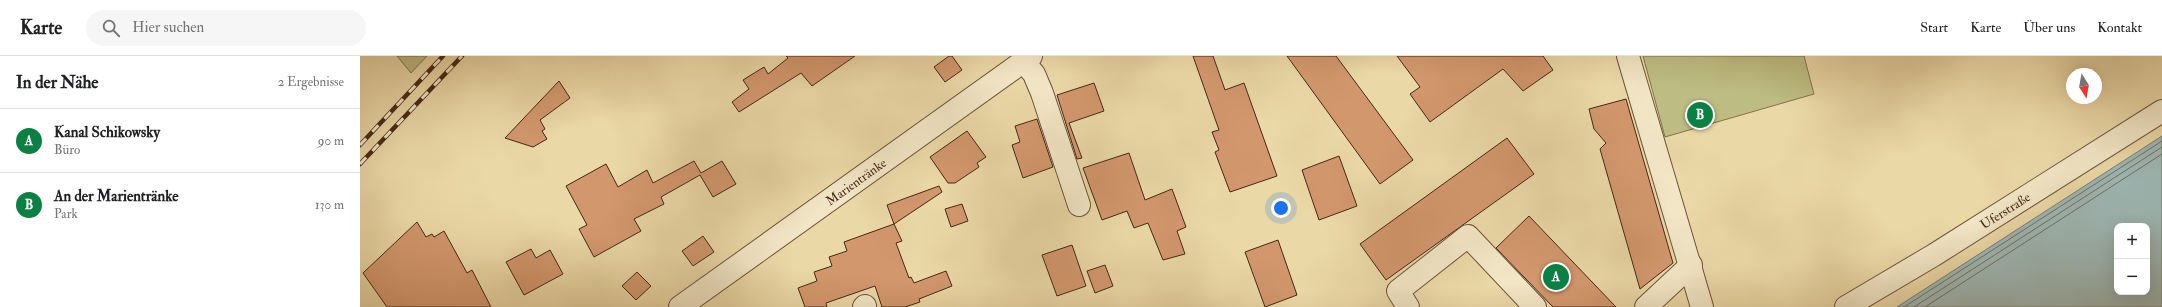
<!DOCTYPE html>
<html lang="de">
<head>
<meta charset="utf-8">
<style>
  body { margin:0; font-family:"IM FELL Double Pica",serif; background:#f6f6f6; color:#202124 }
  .controls { position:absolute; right:12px; bottom:12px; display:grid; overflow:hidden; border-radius:8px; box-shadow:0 4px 16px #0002 }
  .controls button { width:36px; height:36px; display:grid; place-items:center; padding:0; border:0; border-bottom:1px solid #e0e0e0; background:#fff; color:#202124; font:20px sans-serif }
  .compass { position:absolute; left:1706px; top:12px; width:36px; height:36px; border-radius:50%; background:#fff; box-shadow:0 4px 16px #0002; rotate:169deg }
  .you { position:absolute; left:921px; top:152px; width:14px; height:14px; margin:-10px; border:3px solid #fff; border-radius:50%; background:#1a73e8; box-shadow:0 0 0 6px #1a73e833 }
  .badge { display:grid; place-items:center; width:26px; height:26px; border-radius:50%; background:#0b8043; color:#fff; font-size:13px; font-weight:700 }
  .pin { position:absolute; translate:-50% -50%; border:2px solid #fff; box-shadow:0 1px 4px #0006 }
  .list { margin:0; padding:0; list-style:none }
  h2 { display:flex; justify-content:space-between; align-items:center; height:52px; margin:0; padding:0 16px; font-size:17px }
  h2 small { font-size:13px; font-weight:400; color:#757577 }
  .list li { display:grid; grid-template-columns:26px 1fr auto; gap:12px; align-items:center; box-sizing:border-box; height:64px; padding:0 16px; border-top:1px solid #e0e0e0 }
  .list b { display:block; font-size:15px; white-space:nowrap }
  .list p { margin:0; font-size:13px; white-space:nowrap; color:#757577 }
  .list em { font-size:13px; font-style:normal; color:#757577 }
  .icon { flex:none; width:22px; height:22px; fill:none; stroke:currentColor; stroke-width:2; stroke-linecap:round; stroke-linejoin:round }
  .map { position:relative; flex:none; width:1802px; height:251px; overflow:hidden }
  header { display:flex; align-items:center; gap:24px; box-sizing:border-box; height:56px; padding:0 20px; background:#fff; border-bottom:1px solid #e0e0e0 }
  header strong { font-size:19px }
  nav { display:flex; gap:22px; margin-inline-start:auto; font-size:14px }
  .search { width:280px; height:36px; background:#f6f6f6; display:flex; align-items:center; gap:10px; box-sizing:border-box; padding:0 14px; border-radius:22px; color:#757577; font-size:15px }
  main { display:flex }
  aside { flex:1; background:#fff }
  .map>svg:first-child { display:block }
</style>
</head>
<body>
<header>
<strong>Karte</strong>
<div class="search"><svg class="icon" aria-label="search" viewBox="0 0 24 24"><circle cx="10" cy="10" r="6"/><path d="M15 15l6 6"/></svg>Hier suchen</div>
<nav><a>Start</a><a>Karte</a><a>Über uns</a><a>Kontakt</a></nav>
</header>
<main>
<aside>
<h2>In der Nähe<small>2 Ergebnisse</small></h2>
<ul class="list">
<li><span class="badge">A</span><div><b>Kanal Schikowsky</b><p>Büro</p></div><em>90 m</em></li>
<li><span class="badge">B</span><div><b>An der Marientränke</b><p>Park</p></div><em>130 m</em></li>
</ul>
</aside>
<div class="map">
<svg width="1802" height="251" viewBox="0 0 1802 251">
  <rect width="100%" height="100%" fill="#ebd8a7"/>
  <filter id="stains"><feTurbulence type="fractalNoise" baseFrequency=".005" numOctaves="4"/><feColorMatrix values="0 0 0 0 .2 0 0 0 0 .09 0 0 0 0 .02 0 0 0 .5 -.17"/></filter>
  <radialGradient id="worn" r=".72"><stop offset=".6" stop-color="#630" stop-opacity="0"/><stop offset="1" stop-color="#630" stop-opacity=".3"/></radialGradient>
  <path fill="#bdbd83" stroke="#82724c" d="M 37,0 L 67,0 L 51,17 Z
    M 1283,0 L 1444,0 L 1454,38 L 1305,81 Z"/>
  <path fill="#9eb7b4" stroke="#7b7d74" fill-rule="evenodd" d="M 1802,80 L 1802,251 L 1537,251 ZM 1757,170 L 1787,170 L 1787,236 L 1757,236 Z"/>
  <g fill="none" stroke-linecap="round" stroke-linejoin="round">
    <path stroke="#726f64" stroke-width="1" d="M 1544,251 L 1802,85
      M 1554,251 L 1802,91
      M 1565,251 L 1802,98"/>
  </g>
  <path fill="#d3976e" stroke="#462715" d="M 426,0 L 495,0 L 452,30 L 441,17 L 379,56 L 372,46 L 389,33 L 383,24 L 404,11 L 408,18 L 428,2 Z
    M 589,0 L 592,0 L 602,14 L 585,26 L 574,11 Z
    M 833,0 L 853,0 L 865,34 L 884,27 L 917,120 L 870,136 L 855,96 L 859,94 L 852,76 L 859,74 Z
    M 927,0 L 976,0 L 1053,104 L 1020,128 Z
    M 1037,0 L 1183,0 L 1193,14 L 1163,35 L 1143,13 L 1070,66 L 1050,38 L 1060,31 Z
    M 199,25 L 210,42 L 180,64 L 185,73 L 182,75 L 187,83 L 173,91 L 145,82 Z
    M 734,27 L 744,55 L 709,67 L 722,102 L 717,103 L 697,39 Z
    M 1266,43 L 1313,207 L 1280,233 L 1240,93 L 1246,87 L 1234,73 L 1229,53 Z
    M 677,63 L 693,111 L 663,122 L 652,89 L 660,86 L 655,70 Z
    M 607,75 L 626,101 L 617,107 L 619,111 L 595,127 L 588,127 L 570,101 Z
    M 1147,82 L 1174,118 L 1026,224 L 1000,188 Z
    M 769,97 L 785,144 L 812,133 L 826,171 L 817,175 L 825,198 L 803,204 L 788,167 L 774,172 L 767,155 L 742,164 L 723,112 Z
    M 979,100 L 997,150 L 959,164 L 942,114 Z
    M 334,105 L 341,117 L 362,105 L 376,128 L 353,141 L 340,119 L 301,141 L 304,148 L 274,163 L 281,175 L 234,201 L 219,173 L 227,169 L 206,130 L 246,108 L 258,131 L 287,114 L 293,127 Z
    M 579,130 L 582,136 L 534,168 L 542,185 L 536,187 L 549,222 L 551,221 L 554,227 L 586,215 L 592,230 L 559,243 L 560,246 L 545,251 L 522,251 L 515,230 L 466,247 L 467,251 L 445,251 L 438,232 L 457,225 L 454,216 L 472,210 L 469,201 L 487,195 L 484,186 L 534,168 L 527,149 Z
    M 602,148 L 608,165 L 591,171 L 585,153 Z
    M 1169,160 L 1256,251 L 1193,251 L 1136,192 Z
    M 57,166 L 66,181 L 72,178 L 74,181 L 84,175 L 107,217 L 112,214 L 131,251 L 27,251 L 3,217 Z
    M 343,180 L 354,196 L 333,210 L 322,195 Z
    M 918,184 L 937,239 L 905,251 L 885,196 Z
    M 712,189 L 726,230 L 697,240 L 682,199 Z
    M 171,193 L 176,202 L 190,194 L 203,218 L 164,239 L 146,206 Z
    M 745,209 L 753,230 L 735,237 L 727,215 Z
    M 277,216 L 291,230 L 276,244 L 262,230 Z"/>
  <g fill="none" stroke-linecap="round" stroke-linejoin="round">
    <defs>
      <g id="minor">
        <path d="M 1268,0 L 1342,251"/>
        <path d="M 663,5 L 674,18 L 682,37 L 719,149"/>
        <path id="s1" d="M 320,251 L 671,0"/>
        <path d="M 504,251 L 505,250"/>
        <path d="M 1048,251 L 1038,235 L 1108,180 L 1175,251"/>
        <path d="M 1286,251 L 1331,209"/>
        <path id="s2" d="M 1486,251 L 1574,199 L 1802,55"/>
      </g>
    </defs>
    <use href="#minor" stroke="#6f533a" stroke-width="24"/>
    <use href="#minor" stroke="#f2e6c6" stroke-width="22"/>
    <defs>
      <path id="rail" d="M 0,89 L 83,0
        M 0,108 L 102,0"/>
    </defs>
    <use href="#rail" stroke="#462715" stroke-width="4.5"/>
    <use href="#rail" stroke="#f2e6c6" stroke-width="3" stroke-dasharray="9" stroke-linecap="butt"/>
  </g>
  <g text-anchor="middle" stroke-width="4" stroke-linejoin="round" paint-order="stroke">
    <g font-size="13" fill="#462715" stroke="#f2e6c6">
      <text dy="5" stroke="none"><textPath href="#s1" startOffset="216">Marientränke</textPath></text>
      <text dy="5" stroke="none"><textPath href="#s2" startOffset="186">Uferstraße</textPath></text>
    </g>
  </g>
  <rect width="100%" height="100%" filter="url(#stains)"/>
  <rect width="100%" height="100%" fill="url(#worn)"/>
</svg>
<div class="controls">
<button>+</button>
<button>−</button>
</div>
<svg class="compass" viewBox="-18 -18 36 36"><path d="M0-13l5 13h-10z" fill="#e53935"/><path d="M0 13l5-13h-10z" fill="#757577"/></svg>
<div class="you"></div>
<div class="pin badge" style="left:1196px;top:221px">A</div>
<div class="pin badge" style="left:1340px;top:59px">B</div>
</div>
</main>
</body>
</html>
